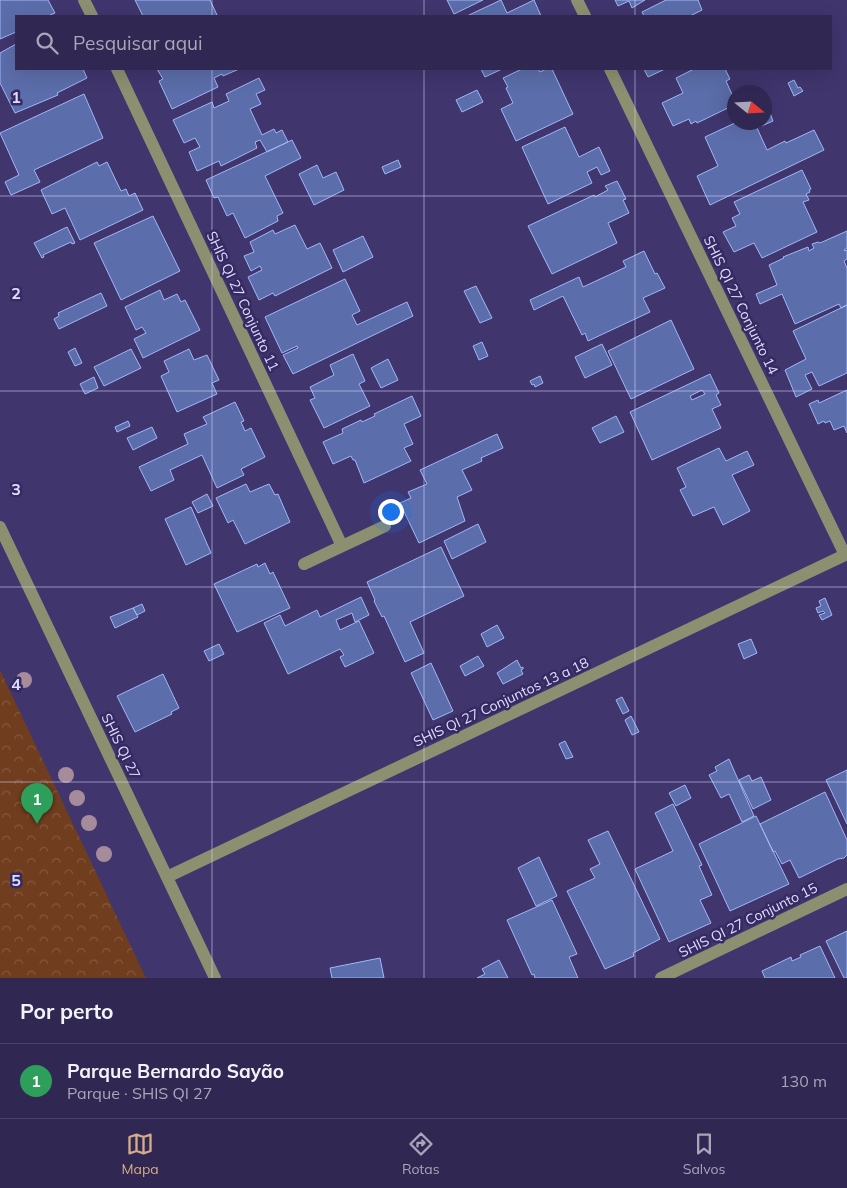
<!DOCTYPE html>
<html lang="pt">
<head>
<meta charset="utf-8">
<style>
  body { margin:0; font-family:Mulish,sans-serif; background:#383059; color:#f1f3f6 }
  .compass { position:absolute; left:727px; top:85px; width:45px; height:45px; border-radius:50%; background:#302852; box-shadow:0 5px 20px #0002; rotate:108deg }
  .you { position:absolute; left:390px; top:511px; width:18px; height:18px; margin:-12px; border:4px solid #fff; border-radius:50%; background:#1a73e8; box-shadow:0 0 0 8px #1a73e833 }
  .badge { display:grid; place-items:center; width:32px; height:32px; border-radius:50%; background:#d6ab8b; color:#fff; font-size:16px; font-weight:700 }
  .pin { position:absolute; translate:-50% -41px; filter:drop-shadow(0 1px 2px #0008) }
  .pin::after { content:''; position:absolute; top:26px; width:18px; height:15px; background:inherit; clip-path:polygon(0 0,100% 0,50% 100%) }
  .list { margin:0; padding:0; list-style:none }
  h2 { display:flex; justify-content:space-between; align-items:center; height:65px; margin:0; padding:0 20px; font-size:21px }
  h2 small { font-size:16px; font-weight:400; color:#a8a6b8 }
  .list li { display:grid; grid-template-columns:32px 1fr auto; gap:15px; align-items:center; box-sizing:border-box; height:75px; padding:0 20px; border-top:1px solid #4b4469 }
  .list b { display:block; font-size:19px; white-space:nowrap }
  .list p { margin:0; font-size:16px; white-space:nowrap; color:#a8a6b8 }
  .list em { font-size:16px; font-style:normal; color:#a8a6b8 }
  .icon { flex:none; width:28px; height:28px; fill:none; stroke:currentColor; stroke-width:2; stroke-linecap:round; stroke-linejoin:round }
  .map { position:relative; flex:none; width:847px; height:978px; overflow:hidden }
  .search { position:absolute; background:#302852; box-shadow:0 5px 20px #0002; left:15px; right:15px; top:15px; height:55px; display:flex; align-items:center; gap:12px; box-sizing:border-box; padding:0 18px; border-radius:0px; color:#a8a6b8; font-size:19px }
  .sheet { height:140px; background:#302852 }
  nav { display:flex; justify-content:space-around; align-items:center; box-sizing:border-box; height:70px; border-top:1px solid #4b4469; background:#302852; font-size:14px; color:#a8a6b8 }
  nav a { display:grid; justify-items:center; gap:2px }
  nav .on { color:#d6ab8b }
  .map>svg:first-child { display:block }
</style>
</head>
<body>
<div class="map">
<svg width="847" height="978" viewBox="0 0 847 978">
  <defs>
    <pattern id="park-crowns" width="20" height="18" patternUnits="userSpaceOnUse" patternTransform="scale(1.25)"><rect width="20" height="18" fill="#703d1e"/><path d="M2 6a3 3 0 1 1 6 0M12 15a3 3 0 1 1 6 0" fill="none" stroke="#845840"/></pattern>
  </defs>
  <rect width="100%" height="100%" fill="#40356d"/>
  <path fill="url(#park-crowns)" d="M 0,670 L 146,978 L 0,978 Z"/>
  <path fill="#5b6daa" stroke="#a2b7f7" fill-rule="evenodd" d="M 0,0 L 48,0 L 55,13 L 48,16 L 16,16 L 16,32 L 0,39 Z
    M 135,0 L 210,0 L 217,15 L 214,16 L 143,16 Z
    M 447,0 L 483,0 L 454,14 Z
    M 501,0 L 507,13 L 534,0 L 541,16 L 467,16 Z
    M 615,0 L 645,0 L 632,8 L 629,1 L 618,6 Z
    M 666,0 L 698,0 L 702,10 L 692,15 L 693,16 L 644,16 L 642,12 Z
    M 16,44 L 16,69 L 83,69 L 87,78 L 57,93 L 58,95 L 15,113 L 0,83 L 0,53 Z
    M 157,69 L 239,69 L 223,76 L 222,74 L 214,78 L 218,87 L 172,109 L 159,81 L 163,79 Z
    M 481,69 L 502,69 L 485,77 Z
    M 522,69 L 538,69 L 540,72 L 546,69 L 552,69 L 573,114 L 516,141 L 501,109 L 513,103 L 506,88 L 508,87 L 503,78 Z
    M 644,69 L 665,69 L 648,77 Z
    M 694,69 L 725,69 L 730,79 L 726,81 L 734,99 L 734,105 L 697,123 L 696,121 L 691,124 L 689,119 L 673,126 L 662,103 L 683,93 L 676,78 Z
    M 259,78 L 265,90 L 256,94 L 261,104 L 250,109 L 262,135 L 274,129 L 276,133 L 282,130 L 288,142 L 267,152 L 260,140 L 255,142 L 257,148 L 221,166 L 219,161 L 197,171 L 189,152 L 200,147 L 195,138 L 184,143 L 173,120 L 212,102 L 214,108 L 229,101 L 226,94 Z
    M 794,80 L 798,88 L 800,87 L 803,91 L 794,96 L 788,83 Z
    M 477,90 L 483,102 L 462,112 L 456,100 Z
    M 84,94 L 103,138 L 34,170 L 40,182 L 11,195 L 5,182 L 19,175 L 0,133 Z
    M 768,108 L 773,121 L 757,128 L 767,150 L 785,141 L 786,143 L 814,130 L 824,150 L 710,205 L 697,176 L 718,166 L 705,137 L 737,122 L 764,122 L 764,110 Z
    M 565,127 L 579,157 L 599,147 L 610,171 L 601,175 L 597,167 L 587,172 L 592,183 L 548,204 L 522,147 Z
    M 292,140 L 301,158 L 265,176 L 283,213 L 277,216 L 278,221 L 245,238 L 233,213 L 227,216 L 218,197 L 214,198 L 206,180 Z
    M 398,160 L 401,167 L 385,174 L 382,167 Z
    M 97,162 L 99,166 L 107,162 L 121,191 L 126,189 L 129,196 L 135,193 L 143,210 L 80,240 L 65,208 L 52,214 L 41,190 Z
    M 317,165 L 323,178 L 336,172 L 344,190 L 314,205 L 299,174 Z
    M 802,170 L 811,189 L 809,190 L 810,192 L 806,194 L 809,200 L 803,202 L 817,232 L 762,258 L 754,243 L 734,252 L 723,232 L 736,226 L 732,218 L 740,214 L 734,202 Z
    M 617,181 L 626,199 L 623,200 L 629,213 L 608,223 L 617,243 L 552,274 L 528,226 L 594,195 L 595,197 L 608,190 L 605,186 Z
    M 153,216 L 180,271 L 121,300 L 94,243 Z
    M 295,225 L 307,249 L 320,243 L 332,268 L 275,296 L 273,293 L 259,300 L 248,277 L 262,270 L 260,266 L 251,271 L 244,256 L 254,252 L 250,242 L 273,230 L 275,234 Z
    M 67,227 L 75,243 L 72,244 L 71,242 L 43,255 L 44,257 L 42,258 L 34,243 Z
    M 847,231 L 847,248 L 844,250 L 845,251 L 847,250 L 847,259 L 844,261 L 847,268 L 847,305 L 841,308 L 839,304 L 795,324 L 782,294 L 760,304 L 756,294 L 777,285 L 769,265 L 784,258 L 783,257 L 808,247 L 809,251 L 814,248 L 812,244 L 818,242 L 820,243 Z
    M 363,236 L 373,257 L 343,272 L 333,250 Z
    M 644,251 L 655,274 L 657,273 L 665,288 L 643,298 L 650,312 L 588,341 L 585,333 L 582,335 L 563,296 L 534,310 L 530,300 L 579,277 L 583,287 L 626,267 L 623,261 Z
    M 345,279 L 360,311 L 352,315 L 357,325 L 407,302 L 413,316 L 293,374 L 283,355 L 298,348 L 297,346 L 282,353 L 265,317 Z
    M 476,286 L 492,318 L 480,323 L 464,291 Z
    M 160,290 L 164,300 L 177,294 L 181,302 L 185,300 L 200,330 L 143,358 L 134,339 L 146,333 L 142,327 L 136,330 L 125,307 Z
    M 101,293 L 107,306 L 59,329 L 54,319 L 59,316 L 58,313 Z
    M 847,305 L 847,373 L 819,386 L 812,372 L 805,375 L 812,389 L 796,397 L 785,370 L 806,359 L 793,331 Z
    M 671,320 L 694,369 L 631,399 L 608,351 Z
    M 482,342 L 488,356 L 479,360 L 473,346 Z
    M 602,344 L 612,365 L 585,378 L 575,357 Z
    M 75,348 L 82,363 L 75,366 L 68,352 Z
    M 131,349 L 141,368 L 104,386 L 94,367 Z
    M 189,349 L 194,360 L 207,355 L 219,380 L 212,383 L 217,394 L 177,412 L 161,376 L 169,372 L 164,361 Z
    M 353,354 L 365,381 L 359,384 L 370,406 L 324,428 L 310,400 L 315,398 L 310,387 L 334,375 L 330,365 Z
    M 388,359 L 398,380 L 381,388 L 371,368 Z
    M 710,374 L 719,393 L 716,395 L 721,405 L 712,409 L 721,428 L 652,460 L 630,412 ZM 702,390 L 705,394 L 692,400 L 690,396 Z
    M 540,376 L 543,383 L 535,387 L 534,384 L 532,385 L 530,381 Z
    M 94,377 L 98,388 L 85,394 L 80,384 Z
    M 847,390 L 847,433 L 844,426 L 834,430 L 830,421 L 825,423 L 824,421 L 818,424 L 809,404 L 818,400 L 819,403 Z
    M 412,396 L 421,416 L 404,424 L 413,444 L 404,448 L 411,461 L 364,483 L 355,460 L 353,460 L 351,456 L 333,464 L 323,442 L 343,433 L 342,429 L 361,420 L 362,422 L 375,416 L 374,414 Z
    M 235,402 L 244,421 L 241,422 L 245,431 L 251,428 L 265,457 L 241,469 L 244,475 L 217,488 L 202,455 L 170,470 L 174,480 L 151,491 L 139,467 L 188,444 L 184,434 L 207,424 L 203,417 Z
    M 616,416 L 624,432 L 600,443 L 592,428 Z
    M 128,421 L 130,426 L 117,432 L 115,427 Z
    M 152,427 L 157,438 L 133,450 L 127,438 Z
    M 497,434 L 503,448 L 481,458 L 482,461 L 462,470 L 472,490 L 457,497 L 465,521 L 419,543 L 400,503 L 411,498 L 408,492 L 427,484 L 420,470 Z
    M 719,448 L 726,461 L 747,451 L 754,465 L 732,475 L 750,511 L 723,525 L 714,507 L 693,516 L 680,490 L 686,487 L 677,468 Z
    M 246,484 L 250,492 L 269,484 L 275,495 L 278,494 L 290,522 L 245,544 L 233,520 L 228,523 L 216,498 Z
    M 207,494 L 213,506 L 198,513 L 192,502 Z
    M 191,507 L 211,553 L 186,565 L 165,519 Z
    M 478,524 L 486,542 L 452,559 L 444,541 Z
    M 441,547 L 464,596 L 410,622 L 424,653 L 405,662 L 384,616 L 382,617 L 374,601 L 375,600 L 367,582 Z
    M 265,563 L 270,574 L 273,572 L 290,608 L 237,632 L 214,584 L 257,564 L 258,567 Z
    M 361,597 L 369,615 L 355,622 L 352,613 L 336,620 L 340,630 L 359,621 L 374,653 L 345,667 L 340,657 L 344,655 L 340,649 L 288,674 L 264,623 L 280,615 L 285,626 L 317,610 L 320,617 Z
    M 825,598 L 832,615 L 822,620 L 819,615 L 825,613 L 823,611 L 818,613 L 816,608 L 821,606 L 819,601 Z
    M 142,604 L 145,611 L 137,615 L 133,608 Z
    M 133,608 L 138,617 L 115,628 L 110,617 Z
    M 497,625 L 504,638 L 487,647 L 481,634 Z
    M 751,639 L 757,653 L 744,659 L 738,644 Z
    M 219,644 L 224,654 L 209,661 L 204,651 Z
    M 478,656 L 484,666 L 465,676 L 460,666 Z
    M 517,660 L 521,668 L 523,667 L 523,669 L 521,670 L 523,674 L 503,684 L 497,673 Z
    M 431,663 L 453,711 L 433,720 L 411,673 Z
    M 163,674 L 179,708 L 171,712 L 172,714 L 135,732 L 117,696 Z
    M 622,697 L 629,711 L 623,714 L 616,700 Z
    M 631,716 L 639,732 L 632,735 L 625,720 Z
    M 565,741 L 573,757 L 566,759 L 559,744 Z
    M 729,759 L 754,816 L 742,822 L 729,794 L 721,798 L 709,775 L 717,771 L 715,767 Z
    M 847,770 L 847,824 L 826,780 Z
    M 749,775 L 752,781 L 761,777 L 771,800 L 753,809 L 739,780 Z
    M 685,785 L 691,798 L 676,806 L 669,793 Z
    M 825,792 L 847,840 L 847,855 L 844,858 L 838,859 L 799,878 L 790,860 L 782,864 L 775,851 L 773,852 L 760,824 Z
    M 673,804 L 702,865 L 699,866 L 712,895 L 700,900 L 711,923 L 669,942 L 635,869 L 673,851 L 655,813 Z
    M 756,816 L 789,884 L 730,911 L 699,844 Z
    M 608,831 L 660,939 L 633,953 L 634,956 L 605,969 L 567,891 L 595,878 L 590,869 L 600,864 L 588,840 Z
    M 539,857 L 557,896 L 536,906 L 518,868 Z
    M 552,900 L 577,954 L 569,957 L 578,978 L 535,978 L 534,974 L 532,975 L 507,920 Z
    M 847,931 L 847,978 L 844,978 L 826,941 Z
    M 820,946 L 835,978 L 765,978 L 762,971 L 791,957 L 792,961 L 801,957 L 800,955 Z
    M 380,958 L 384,978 L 332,978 L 330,968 Z
    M 499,960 L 508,978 L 477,978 L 485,974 L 482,969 Z"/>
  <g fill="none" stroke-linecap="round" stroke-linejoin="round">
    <path stroke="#8d8f71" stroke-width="12" d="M 84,0 L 92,16
      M 577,0 L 585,16
      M 117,69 L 342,546
      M 610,69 L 845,555
      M 0,527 L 215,978
      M 304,564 L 385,526
      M 167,877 L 847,554
      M 661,978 L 847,889"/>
  </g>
  <g fill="#a68c9a">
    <circle cx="24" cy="680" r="8"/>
    <circle cx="66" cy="775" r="8"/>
    <circle cx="77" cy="798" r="8"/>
    <circle cx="89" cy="823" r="8"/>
    <circle cx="104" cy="854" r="8"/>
  </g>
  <path fill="none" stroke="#e0dcff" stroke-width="1" stroke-opacity="0.55" d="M 212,0 L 212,16M 424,0 L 424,16M 635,0 L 635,16M 212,69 L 212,978M 424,69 L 424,978M 635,69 L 635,978M 0,196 L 847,196M 0,391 L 847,391M 0,587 L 847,587M 0,782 L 847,782"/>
  <g text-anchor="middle" stroke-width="5" stroke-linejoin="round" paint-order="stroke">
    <g font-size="14" fill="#e0dcff" stroke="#362a62">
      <text transform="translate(243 301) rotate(65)" y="5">SHIS QI 27 Conjunto 11</text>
      <text transform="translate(741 305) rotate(64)" y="5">SHIS QI 27 Conjunto 14</text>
      <text transform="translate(501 702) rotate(-25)" y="5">SHIS QI 27 Conjuntos 13 a 18</text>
      <text transform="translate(121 746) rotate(64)" y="5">SHIS QI 27</text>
      <text transform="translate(748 920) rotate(-26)" y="5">SHIS QI 27 Conjunto 15</text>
    </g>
  </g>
  <g font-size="16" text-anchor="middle" font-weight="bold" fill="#e0dcff" stroke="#362a62" stroke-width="5" stroke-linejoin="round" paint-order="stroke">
    <text x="16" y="103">1</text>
    <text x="16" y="299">2</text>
    <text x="16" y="495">3</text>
    <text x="16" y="690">4</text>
    <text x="16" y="886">5</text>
  </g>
</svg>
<svg class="compass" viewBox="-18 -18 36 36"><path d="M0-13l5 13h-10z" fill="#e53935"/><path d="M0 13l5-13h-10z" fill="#a8a6b8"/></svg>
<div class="you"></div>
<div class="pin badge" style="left:37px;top:824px;background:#2e9e5b">1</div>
<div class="search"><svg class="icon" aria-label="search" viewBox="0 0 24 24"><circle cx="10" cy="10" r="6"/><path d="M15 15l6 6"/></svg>Pesquisar aqui</div>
</div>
<section class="sheet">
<h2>Por perto<small></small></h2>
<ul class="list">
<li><span class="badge" style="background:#2e9e5b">1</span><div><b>Parque Bernardo Sayão</b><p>Parque · SHIS QI 27</p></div><em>130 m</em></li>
</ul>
</section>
<nav>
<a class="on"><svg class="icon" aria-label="map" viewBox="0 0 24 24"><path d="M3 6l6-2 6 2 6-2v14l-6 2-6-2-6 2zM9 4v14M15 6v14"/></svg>Mapa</a>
<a><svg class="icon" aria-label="directions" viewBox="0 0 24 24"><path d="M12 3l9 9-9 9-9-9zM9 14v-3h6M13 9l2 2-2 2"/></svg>Rotas</a>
<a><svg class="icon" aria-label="saved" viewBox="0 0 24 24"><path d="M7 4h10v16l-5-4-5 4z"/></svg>Salvos</a>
</nav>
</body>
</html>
